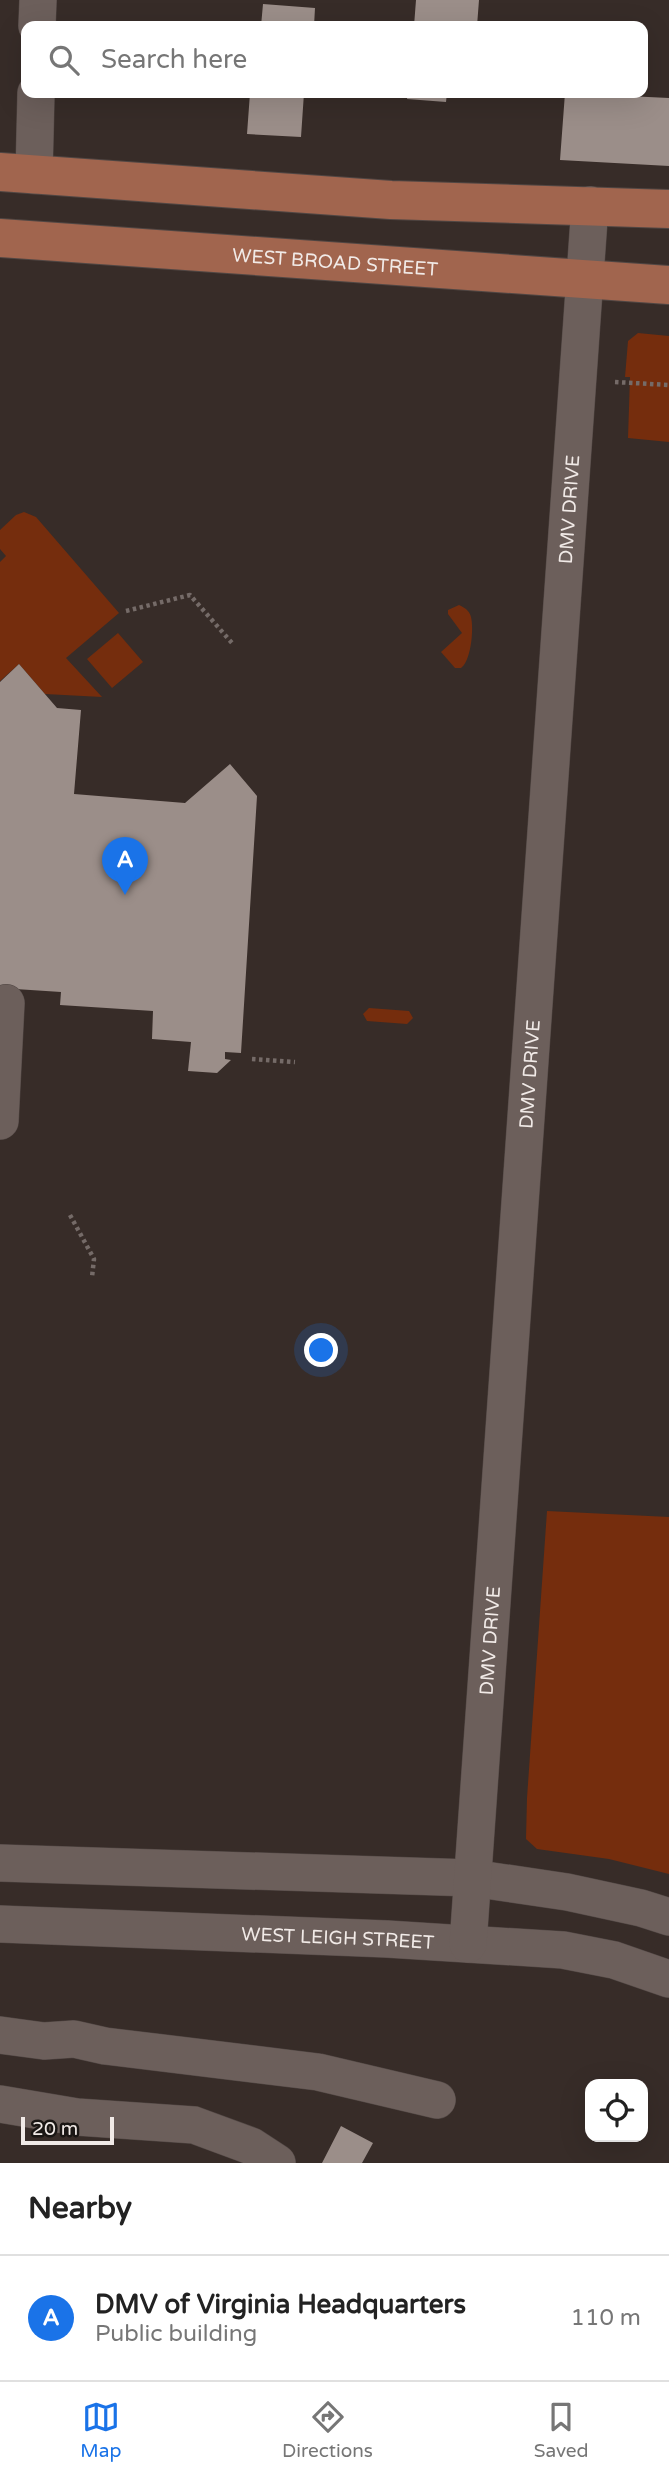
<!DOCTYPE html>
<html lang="en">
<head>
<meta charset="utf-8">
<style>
  body { margin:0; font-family:"Varela Round",sans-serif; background:#f2f2f2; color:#222 }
  .controls { position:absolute; right:21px; bottom:21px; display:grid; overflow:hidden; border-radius:14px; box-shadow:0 7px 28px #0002 }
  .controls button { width:63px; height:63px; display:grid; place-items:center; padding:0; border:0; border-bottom:2px solid #e0e0e0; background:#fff; color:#222; font:35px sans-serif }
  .scale { position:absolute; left:21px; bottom:18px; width:93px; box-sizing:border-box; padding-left:7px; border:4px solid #f1eae7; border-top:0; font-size:19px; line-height:24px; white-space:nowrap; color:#f1eae7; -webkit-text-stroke:5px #1a1614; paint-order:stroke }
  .you { position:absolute; left:322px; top:1351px; width:24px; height:24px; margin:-18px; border:5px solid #fff; border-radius:50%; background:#1a73e8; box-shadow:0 0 0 10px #1a73e833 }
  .badge { display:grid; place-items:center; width:46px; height:46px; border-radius:50%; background:#1a73e8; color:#fff; font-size:23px; font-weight:700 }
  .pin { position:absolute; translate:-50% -58px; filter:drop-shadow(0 2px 4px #0008) }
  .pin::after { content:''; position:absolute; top:37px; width:24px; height:21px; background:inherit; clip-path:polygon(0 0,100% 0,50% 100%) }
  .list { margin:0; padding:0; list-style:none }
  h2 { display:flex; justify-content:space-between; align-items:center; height:91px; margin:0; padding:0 28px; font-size:30px }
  h2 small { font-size:23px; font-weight:400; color:#767676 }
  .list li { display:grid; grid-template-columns:46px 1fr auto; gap:21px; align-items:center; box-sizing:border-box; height:126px; padding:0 28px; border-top:2px solid #e0e0e0 }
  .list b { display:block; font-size:26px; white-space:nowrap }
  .list p { margin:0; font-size:23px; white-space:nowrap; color:#767676 }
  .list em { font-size:23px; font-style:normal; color:#767676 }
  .icon { flex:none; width:38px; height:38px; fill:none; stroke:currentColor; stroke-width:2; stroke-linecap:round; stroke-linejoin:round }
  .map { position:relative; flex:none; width:669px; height:2163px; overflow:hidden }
  .search { position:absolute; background:#fff; box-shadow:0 7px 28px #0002; left:21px; right:21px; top:21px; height:77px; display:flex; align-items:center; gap:18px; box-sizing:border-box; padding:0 24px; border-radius:14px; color:#767676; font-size:26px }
  .sheet { height:217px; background:#fff }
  nav { display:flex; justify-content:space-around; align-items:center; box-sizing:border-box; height:98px; border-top:2px solid #e0e0e0; background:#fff; font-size:19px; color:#767676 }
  nav a { display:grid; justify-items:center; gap:4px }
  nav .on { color:#1a73e8 }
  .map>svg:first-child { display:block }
</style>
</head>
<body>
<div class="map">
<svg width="669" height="2163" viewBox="0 0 669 2163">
  <rect width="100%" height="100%" fill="#372c28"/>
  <path fill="#752d0d" d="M 638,333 L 669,336 L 669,442 L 628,438 L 630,377 L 625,377 L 628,341 Z
    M 24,512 L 36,517 L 119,613 L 66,658 L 102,697 L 45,694 L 19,664 L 0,681 L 0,562 L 6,556 L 0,549 L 0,530 L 16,515 Z
    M 459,605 C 465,608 469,610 471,617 C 474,629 471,661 461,668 L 455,668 L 441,652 L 462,633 L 448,614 L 448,610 Z
    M 118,633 L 143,662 L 112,688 L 87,659 Z
    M 369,1008 L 409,1011 L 413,1018 L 407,1024 L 367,1021 L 363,1014 Z
    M 547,1511 L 669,1517 L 669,1874 L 609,1859 L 537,1849 L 526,1839 L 527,1798 Z"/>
  <path fill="#9b8e89" d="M 416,0 L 479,0 L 477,26 L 414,26 Z
    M 263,4 L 315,8 L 314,26 L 261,26 Z
    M 250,93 L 304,93 L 301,137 L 247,134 Z
    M 408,93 L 447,93 L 446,102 L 407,99 Z
    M 565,93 L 669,98 L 669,166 L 560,160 Z
    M 19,664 L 57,708 L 81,710 L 74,794 L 185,803 L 230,764 L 257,796 L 241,1053 L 225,1052 L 225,1059 L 231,1060 L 217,1073 L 188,1071 L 191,1042 L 152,1039 L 153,1011 L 60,1005 L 61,992 L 0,988 L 0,682 Z
    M 341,2126 L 373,2143 L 362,2163 L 322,2163 Z"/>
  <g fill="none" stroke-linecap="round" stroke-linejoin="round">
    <defs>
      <g id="minor">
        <path d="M 37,26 L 38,0"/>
        <path d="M 34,175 L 36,93"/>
        <path d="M 0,1121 L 6,1003"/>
        <path d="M 0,1863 L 472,1878 L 567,1892 L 641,1908 L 669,1917"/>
        <path id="s1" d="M 0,1924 L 387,1939 L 563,1950 L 614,1960 L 669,1979"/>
        <path id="s2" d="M 468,1944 L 590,205"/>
        <path d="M 0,2035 L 44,2041 L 74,2039 L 105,2046 L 318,2072 L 437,2100"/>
        <path d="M 0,2104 L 77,2117 L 194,2125 L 251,2146 L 277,2163"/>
      </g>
      <g id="major">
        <path d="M 0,172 L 391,200 L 669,209"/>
        <path id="s3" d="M 0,238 L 669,285"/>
      </g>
    </defs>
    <use href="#minor" stroke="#514744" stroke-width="38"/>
    <use href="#major" stroke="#514744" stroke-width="40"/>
    <path stroke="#756b68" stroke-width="4.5" stroke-dasharray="3.5 3.5" stroke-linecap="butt" d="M 615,382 L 669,385
      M 126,611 L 190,595 L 232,643
      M 252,1059 L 295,1062
      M 70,1215 L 94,1259 L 92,1277"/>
    <use href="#minor" stroke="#6c5f5b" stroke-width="37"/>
    <use href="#major" stroke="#a1654e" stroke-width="38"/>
  </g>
  <g text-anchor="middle" stroke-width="7" stroke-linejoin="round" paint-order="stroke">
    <g font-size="19" fill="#f1eae7" stroke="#1a1614">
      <text dy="7" stroke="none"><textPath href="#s3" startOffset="336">WEST BROAD STREET</textPath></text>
      <text dy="7" stroke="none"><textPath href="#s2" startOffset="1438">DMV DRIVE</textPath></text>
      <text dy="7" stroke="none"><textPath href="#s2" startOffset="872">DMV DRIVE</textPath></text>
      <text dy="7" stroke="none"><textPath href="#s2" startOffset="304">DMV DRIVE</textPath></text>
      <text dy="7" stroke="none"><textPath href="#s1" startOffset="338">WEST LEIGH STREET</textPath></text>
    </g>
  </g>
</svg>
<div class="controls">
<button><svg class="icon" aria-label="locate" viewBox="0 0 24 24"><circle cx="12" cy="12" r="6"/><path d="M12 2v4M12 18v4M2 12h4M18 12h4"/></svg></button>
</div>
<div class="scale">20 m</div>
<div class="you"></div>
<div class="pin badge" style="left:125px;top:895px">A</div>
<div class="search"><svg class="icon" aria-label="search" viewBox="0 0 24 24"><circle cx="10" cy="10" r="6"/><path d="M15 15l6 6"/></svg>Search here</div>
</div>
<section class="sheet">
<h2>Nearby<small></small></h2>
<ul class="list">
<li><span class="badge">A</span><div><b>DMV of Virginia Headquarters</b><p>Public building</p></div><em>110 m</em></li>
</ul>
</section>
<nav>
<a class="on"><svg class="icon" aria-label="map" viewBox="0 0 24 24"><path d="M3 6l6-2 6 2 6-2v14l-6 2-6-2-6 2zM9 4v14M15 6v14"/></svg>Map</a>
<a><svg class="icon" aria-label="directions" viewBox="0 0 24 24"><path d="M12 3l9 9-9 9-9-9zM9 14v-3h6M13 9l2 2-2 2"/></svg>Directions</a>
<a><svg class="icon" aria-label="saved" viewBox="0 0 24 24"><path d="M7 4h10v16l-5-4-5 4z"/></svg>Saved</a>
</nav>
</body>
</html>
